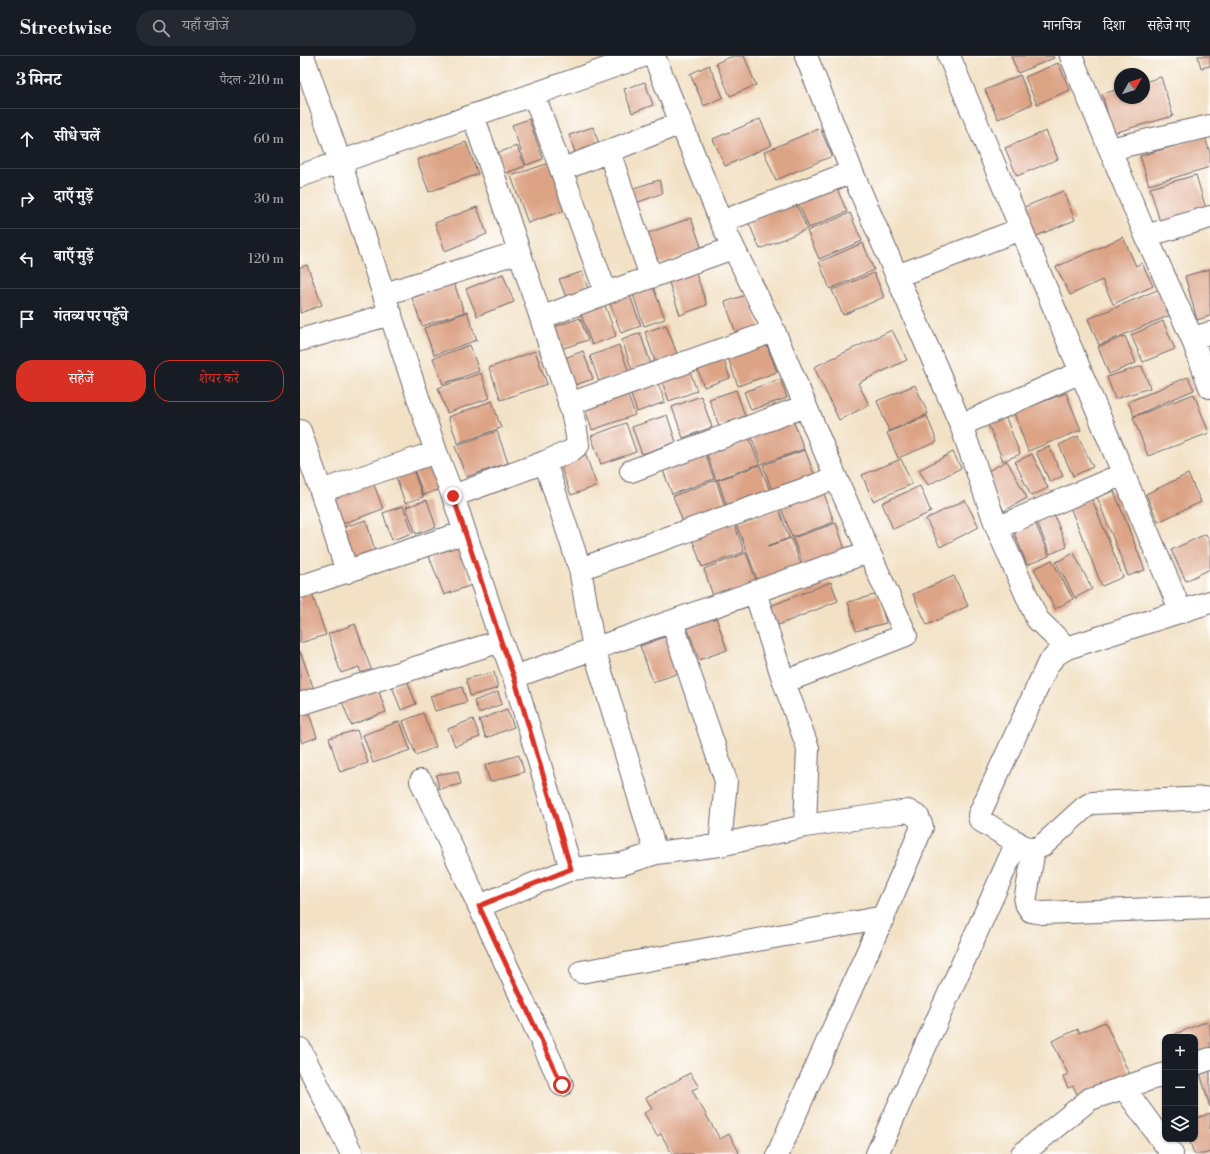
<!DOCTYPE html>
<html lang="hi">
<head>
<meta charset="utf-8">
<style>
  body { margin:0; font-family:"Libre Bodoni","Noto Serif Devanagari",serif; background:#242831; color:#f1f3f6 }
  .controls { position:absolute; right:12px; bottom:12px; display:grid; overflow:hidden; border-radius:8px; box-shadow:0 1px 3px #0004 }
  .controls button { width:36px; height:36px; display:grid; place-items:center; padding:0; border:0; border-bottom:1px solid #363941; background:#171b24; color:#f1f3f6; font:20px sans-serif }
  .compass { position:absolute; left:814px; top:12px; width:36px; height:36px; border-radius:50%; background:#171b24; box-shadow:0 1px 3px #0004; rotate:51deg }
  .stop { position:absolute; width:12px; height:12px; margin:-9px; border:3px solid #d93025; border-radius:50%; background:#fff }
  .stop.end { background:#d93025; border-color:#fff; box-shadow:0 1px 4px #0008 }
  .list { margin:0; padding:0; list-style:none }
  h2 { display:flex; justify-content:space-between; align-items:center; height:52px; margin:0; padding:0 16px; font-size:17px }
  h2 small { font-size:13px; font-weight:400; color:#9ea1a6 }
  .list li { display:grid; grid-template-columns:26px 1fr auto; gap:12px; align-items:center; box-sizing:border-box; height:60px; padding:0 16px; border-top:1px solid #363941 }
  .list b { display:block; font-size:15px; white-space:nowrap }
  .list em { font-size:13px; font-style:normal; color:#9ea1a6 }
  .actions { display:flex; gap:8px; padding:12px 16px }
  .actions a { flex:1; padding:9px 0; border:1px solid #d93025; border-radius:16px; text-align:center; font-size:14px; color:#d93025 }
  .actions .main { background:#d93025; color:#fff }
  .icon { flex:none; width:22px; height:22px; fill:none; stroke:currentColor; stroke-width:2; stroke-linecap:round; stroke-linejoin:round }
  .map { position:relative; flex:none; width:910px; height:1098px; overflow:hidden }
  header { display:flex; align-items:center; gap:24px; box-sizing:border-box; height:56px; padding:0 20px; background:#171b24; border-bottom:1px solid #363941 }
  header strong { font-size:19px }
  nav { display:flex; gap:22px; margin-inline-start:auto; font-size:14px }
  .search { width:280px; height:36px; background:#242831; display:flex; align-items:center; gap:10px; box-sizing:border-box; padding:0 14px; border-radius:22px; color:#9ea1a6; font-size:15px }
  main { display:flex }
  aside { flex:1; background:#171b24 }
  .map>svg:first-child { display:block }
</style>
</head>
<body>
<header>
<strong>Streetwise</strong>
<div class="search"><svg class="icon" aria-label="search" viewBox="0 0 24 24"><circle cx="10" cy="10" r="6"/><path d="M15 15l6 6"/></svg>यहाँ खोजें</div>
<nav><a>मानचित्र</a><a>दिशा</a><a>सहेजे गए</a></nav>
</header>
<main>
<aside>
<h2>3 मिनट<small>पैदल · 210 m</small></h2>
<ul class="list">
<li><svg class="icon" aria-label="ahead" viewBox="0 0 24 24"><path d="M12 20V5M6 11l6-6 6 6"/></svg><div><b>सीधे चलें</b></div><em>60 m</em></li>
<li><svg class="icon" aria-label="right" viewBox="0 0 24 24"><path d="M7 20v-9h11M14 6l5 5-5 5"/></svg><div><b>दाएँ मुड़ें</b></div><em>30 m</em></li>
<li><svg class="icon" aria-label="left" viewBox="0 0 24 24"><path d="M17 20v-9H6M10 6l-5 5 5 5"/></svg><div><b>बाएँ मुड़ें</b></div><em>120 m</em></li>
<li><svg class="icon" aria-label="arrive" viewBox="0 0 24 24"><path d="M6 21V4h12l-3 4 3 4H6"/></svg><div><b>गंतव्य पर पहुँचे</b></div></li>
</ul>
<div class="actions"><a class="main">सहेजें</a><a>शेयर करें</a></div>
</aside>
<div class="map">
<svg width="910" height="1098" viewBox="0 0 910 1098">
  <rect width="100%" height="100%" fill="#fff"/>
  <filter id="ink" filterUnits="userSpaceOnUse"><feTurbulence type="fractalNoise" baseFrequency=".025" numOctaves="2"/><feDisplacementMap in="SourceGraphic" scale="8" xChannelSelector="R" yChannelSelector="G"/><feConvolveMatrix kernelMatrix="1 2 1 2 8 2 1 2 1" color-interpolation-filters="sRGB"/></filter>
  <filter id="wash" filterUnits="userSpaceOnUse"><feTurbulence type="fractalNoise" baseFrequency=".012" numOctaves="4" result="noise"/><feDisplacementMap in="SourceGraphic" scale="16" xChannelSelector="R" yChannelSelector="G"/><feGaussianBlur stdDeviation="0.9" result="paint"/><feColorMatrix in="noise" values="0 0 0 0 0 0 0 0 0 0 0 0 0 0 0 0 0 1.4 0 .05"/><feComposite in="paint" operator="in"/></filter>
  <g filter="url(#wash)">
    <rect width="100%" height="100%" fill="#f2e1c4"/>
    <g id="blocks">
      <path fill="#dca385" d="M 433,0 L 444,0 L 456,29 L 430,40 L 416,7 Z
        M 711,0 L 753,0 L 754,2 L 718,17 Z
        M 898,0 L 910,0 L 910,10 L 901,12 Z
        M 758,7 L 770,34 L 737,48 L 725,21 Z
        M 409,9 L 423,41 L 404,50 L 390,18 Z
        M 720,19 L 732,48 L 698,63 L 685,34 Z
        M 861,21 L 873,60 L 813,77 L 802,38 L 820,33 L 820,42 L 844,42 L 844,26 Z
        M 345,26 L 353,49 L 332,57 L 324,33 Z
        M 229,63 L 243,103 L 226,109 L 212,69 Z
        M 460,63 L 472,89 L 425,110 L 413,83 Z
        M 293,71 L 301,94 L 277,102 L 269,79 Z
        M 520,72 L 532,100 L 476,124 L 464,96 Z
        M 746,75 L 758,103 L 717,120 L 705,92 Z
        M 905,81 L 910,97 L 910,111 L 849,129 L 840,100 Z
        M 166,86 L 178,118 L 129,136 L 117,104 Z
        M 217,90 L 225,110 L 204,118 L 197,97 Z
        M 252,106 L 268,153 L 228,167 L 211,120 Z
        M 896,119 L 906,153 L 860,166 L 850,132 Z
        M 359,124 L 363,137 L 336,147 L 331,133 Z
        M 535,128 L 547,156 L 509,172 L 497,144 Z
        M 763,135 L 775,164 L 734,181 L 722,152 Z
        M 495,145 L 507,173 L 460,193 L 448,165 Z
        M 177,151 L 187,178 L 145,195 L 135,167 Z
        M 550,157 L 562,185 L 519,203 L 507,175 Z
        M 391,162 L 402,193 L 358,208 L 348,177 Z
        M 823,181 L 836,210 L 842,207 L 853,230 L 813,248 L 802,224 L 770,239 L 756,211 Z
        M 563,187 L 574,214 L 530,233 L 519,206 Z
        M 7,209 L 22,249 L 0,257 L 0,211 Z
        M 910,213 L 910,260 L 897,264 L 885,220 Z
        M 395,215 L 407,249 L 380,259 L 368,224 Z
        M 282,216 L 288,233 L 266,241 L 259,223 Z
        M 574,217 L 584,241 L 543,259 L 532,234 Z
        M 203,218 L 214,246 L 177,260 L 166,233 Z
        M 154,227 L 164,256 L 122,270 L 112,242 Z
        M 352,228 L 365,263 L 344,270 L 332,236 Z
        M 862,232 L 873,258 L 799,289 L 788,263 Z
        M 328,234 L 341,270 L 321,277 L 308,241 Z
        M 448,238 L 460,271 L 437,280 L 425,246 Z
        M 303,244 L 316,280 L 292,289 L 279,253 Z
        M 167,256 L 177,284 L 134,299 L 124,272 Z
        M 280,262 L 288,284 L 258,294 L 251,272 Z
        M 863,265 L 875,293 L 843,306 L 831,279 Z
        M 366,269 L 378,300 L 356,308 L 345,276 Z
        M 592,274 L 607,304 L 558,327 L 569,349 L 539,364 L 514,311 Z
        M 340,277 L 351,308 L 332,314 L 322,284 Z
        M 825,280 L 836,307 L 809,318 L 798,291 Z
        M 465,285 L 477,316 L 438,330 L 427,299 Z
        M 170,289 L 179,315 L 143,328 L 133,302 Z
        M 319,289 L 329,316 L 299,326 L 290,300 Z
        M 235,295 L 247,328 L 201,344 L 189,312 Z
        M 283,295 L 293,323 L 272,330 L 262,303 Z
        M 421,296 L 430,322 L 404,331 L 395,306 Z
        M 388,310 L 397,335 L 369,345 L 360,319 Z
        M 842,310 L 850,332 L 815,343 L 807,321 Z
        M 181,317 L 190,342 L 147,357 L 138,332 Z
        M 888,321 L 894,334 L 834,360 L 828,346 Z
        M 356,322 L 365,346 L 337,356 L 328,331 Z
        M 480,323 L 487,342 L 451,354 L 444,336 Z
        M 615,329 L 628,358 L 589,375 L 577,345 Z
        M 326,334 L 335,359 L 292,374 L 284,349 Z
        M 436,334 L 445,360 L 419,370 L 409,343 Z
        M 766,337 L 781,374 L 728,395 L 714,357 Z
        M 894,338 L 909,377 L 848,400 L 833,361 Z
        M 401,340 L 412,371 L 383,382 L 372,351 Z
        M 192,345 L 201,372 L 158,387 L 148,361 Z
        M 367,359 L 376,386 L 342,398 L 332,371 Z
        M 627,360 L 637,386 L 598,402 L 587,377 Z
        M 706,362 L 720,398 L 703,405 L 688,368 Z
        M 493,364 L 504,393 L 461,408 L 451,379 Z
        M 326,367 L 336,396 L 301,408 L 291,380 Z
        M 197,375 L 208,407 L 166,421 L 155,390 Z
        M 448,379 L 459,408 L 416,424 L 406,395 Z
        M 778,380 L 793,411 L 773,420 L 759,389 Z
        M 749,390 L 763,420 L 750,426 L 736,396 Z
        M 404,394 L 414,423 L 372,438 L 361,409 Z
        M 505,394 L 516,423 L 473,438 L 463,409 Z
        M 653,396 L 661,412 L 628,429 L 619,414 Z
        M 285,397 L 297,430 L 271,439 L 259,406 Z
        M 732,398 L 748,432 L 731,440 L 715,406 Z
        M 601,403 L 612,428 L 573,445 L 562,419 Z
        M 135,404 L 144,432 L 123,439 L 114,412 Z
        M 707,405 L 727,442 L 704,455 L 684,417 Z
        M 460,409 L 471,438 L 428,454 L 418,424 Z
        M 112,412 L 123,441 L 105,447 L 95,418 Z
        M 888,418 L 901,446 L 858,466 L 846,438 Z
        M 416,424 L 426,454 L 384,469 L 373,440 Z
        M 73,426 L 83,453 L 42,468 L 32,440 Z
        M 620,430 L 631,456 L 593,473 L 582,447 Z
        M 814,435 L 845,514 L 828,520 L 797,441 Z
        M 524,437 L 534,466 L 492,481 L 481,452 Z
        M 792,443 L 823,521 L 802,530 L 770,451 Z
        M 127,444 L 136,471 L 116,478 L 106,451 Z
        M 665,444 L 679,471 L 640,491 L 626,463 Z
        M 103,450 L 113,477 L 92,484 L 83,457 Z
        M 479,453 L 489,482 L 468,490 L 491,482 L 502,511 L 459,527 L 436,468 Z
        M 754,459 L 767,491 L 750,498 L 737,466 Z
        M 66,464 L 75,495 L 53,501 L 44,471 Z
        M 735,466 L 749,500 L 727,509 L 713,474 Z
        M 434,467 L 444,496 L 402,511 L 392,482 Z
        M 536,467 L 546,496 L 504,511 L 493,482 Z
        M 906,478 L 910,486 L 910,513 L 886,525 L 871,494 Z
        M 157,489 L 172,529 L 144,539 L 129,500 Z
        M 446,497 L 457,527 L 414,543 L 404,513 Z
        M 774,497 L 792,533 L 775,542 L 756,506 Z
        M 752,504 L 773,543 L 755,553 L 734,513 Z
        M 654,520 L 668,550 L 627,569 L 613,538 Z
        M 531,526 L 538,545 L 476,570 L 468,551 Z
        M 11,535 L 26,579 L 0,587 L 0,539 Z
        M 578,538 L 586,567 L 556,575 L 548,546 Z
        M 415,558 L 427,594 L 399,604 L 386,568 Z
        M 55,568 L 72,616 L 62,620 L 59,611 L 41,617 L 28,578 Z
        M 368,580 L 382,616 L 353,626 L 340,590 Z
        M 0,595 L 16,639 L 0,644 Z
        M 194,616 L 198,632 L 170,640 L 166,623 Z
        M 107,624 L 116,648 L 101,654 L 92,630 Z
        M 76,627 L 86,656 L 51,669 L 40,640 Z
        M 162,631 L 167,646 L 135,655 L 130,640 Z
        M 198,636 L 202,648 L 179,657 L 174,645 Z
        M 7,652 L 17,681 L 2,687 L 0,682 L 0,654 Z
        M 207,653 L 214,671 L 186,682 L 179,664 Z
        M 123,657 L 136,691 L 116,699 L 103,665 Z
        M 173,663 L 180,681 L 155,690 L 148,673 Z
        M 100,665 L 110,694 L 73,707 L 63,679 Z
        M 57,674 L 68,707 L 40,716 L 29,682 Z
        M 219,699 L 224,716 L 190,726 L 185,709 Z
        M 158,715 L 161,728 L 139,733 L 136,719 Z
        M 908,965 L 910,970 L 910,992 L 895,998 L 895,981 L 870,981 L 870,980 Z
        M 805,966 L 830,1019 L 779,1042 L 773,1030 L 768,1032 L 763,1021 L 768,1018 L 752,985 L 778,973 L 779,977 Z
        M 910,1014 L 910,1051 L 900,1017 Z
        M 390,1017 L 399,1031 L 392,1034 L 420,1083 L 429,1078 L 439,1096 L 437,1098 L 372,1098 L 361,1078 L 357,1080 L 344,1057 L 352,1053 L 346,1042 Z
        M 910,1057 L 910,1096 L 904,1098 L 894,1098 L 889,1083 L 895,1083 L 895,1063 Z"/>
    </g>
  </g>
  <g filter="url(#ink)">
    <use href="#blocks" fill-opacity="0" stroke="#6b656b" stroke-width="1"/>
    <g fill="none" stroke-linecap="round" stroke-linejoin="round">
      <defs>
        <path id="minor" d="M 3,0 L 40,106 L 136,396 L 153,440 L 201,585 L 214,621 L 271,813 L 179,850
          M 354,0 L 421,166 L 474,275 L 536,422 L 606,579 L 484,626
          M 506,0 L 552,116 L 661,369 L 697,472 L 737,563 L 767,592
          M 649,0 L 881,556
          M 771,0 L 846,180 L 892,282 L 910,331
          M 234,39 L 306,237
          M 810,93 L 910,70
          M 309,95 L 351,221
          M 261,114 L 381,67
          M 0,120 L 343,0
          M 421,166 L 552,116
          M 846,180 L 910,161
          M 597,220 L 721,173
          M 85,238 L 219,196
          M 241,262 L 306,237 L 433,192
          M 892,282 L 910,277
          M 0,284 L 91,258
          M 269,348 L 474,275
          M 661,369 L 781,316
          M 0,375 L 21,435 L 47,516
          M 245,406 L 280,513 L 294,593 L 356,797
          M 331,415 L 505,350
          M 21,435 L 136,396
          M 153,440 L 245,406 L 271,395 L 278,389 C 275,356 260,319 249,287 C 225,211 199,135 173,59
          M 697,472 L 823,418
          M 280,513 L 536,422
          M 0,531 L 165,476
          M 455,536 L 484,626 L 508,692 L 505,770
          M 910,546 L 767,592 L 757,598 L 748,608 L 679,759 L 680,764 L 726,792 L 734,793 L 742,790 L 785,751 L 792,747 L 910,742
          M 372,566 L 426,725 L 420,789
          M 214,621 L 568,496
          M 0,648 L 201,585
          M 121,725 L 262,1029
          M 734,793 L 725,846 L 731,855 L 742,857 L 910,851
          M 271,813 L 322,808 L 356,797 L 420,789 L 505,770 L 608,755 L 618,761 L 622,771 C 576,881 525,988 478,1098
          M 281,916 L 584,861
          M 0,993 L 52,1098
          M 895,1008 L 910,1003
          M 824,1032 L 872,1098
          M 577,1098 L 717,786
          M 722,1098 L 790,1043 L 865,1018"/>
      </defs>
      <use href="#minor" stroke="#6b656b" stroke-width="24"/>
      <use href="#minor" stroke="#fff" stroke-width="22"/>
    </g>
  </g>
  <g fill="none" stroke-linecap="round" stroke-linejoin="round" filter="url(#ink)">
    <path stroke="#d93025" stroke-width="5" d="M 153,440 L 201,585 L 214,621 L 271,813 L 179,850 L 262,1029"/>
  </g>
</svg>
<div class="controls">
<button>+</button>
<button>−</button>
<button><svg class="icon" aria-label="layers" viewBox="0 0 24 24"><path d="M12 4l9 5-9 5-9-5zM3 14l9 5 9-5"/></svg></button>
</div>
<svg class="compass" viewBox="-18 -18 36 36"><path d="M0-13l5 13h-10z" fill="#e53935"/><path d="M0 13l5-13h-10z" fill="#9ea1a6"/></svg>
<div class="stop" style="left:262px;top:1029px"></div>
<div class="stop end" style="left:153px;top:440px"></div>
</div>
</main>
</body>
</html>
